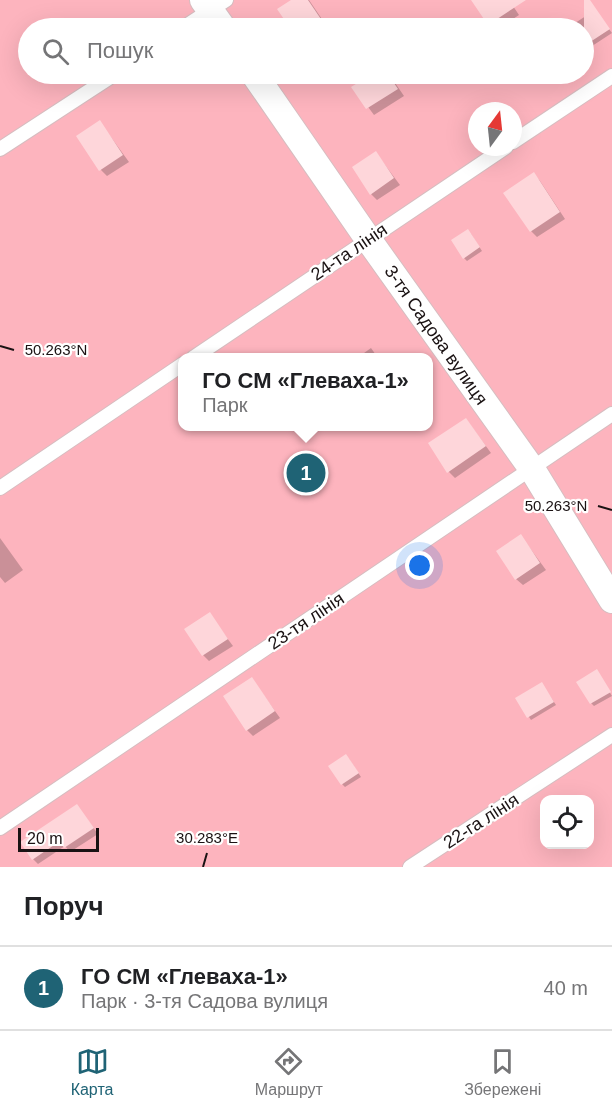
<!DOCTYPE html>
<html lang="uk">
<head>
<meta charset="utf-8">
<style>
  body { margin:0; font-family:Arial,sans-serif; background:#f2f2f2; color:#202124 }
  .controls { position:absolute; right:18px; bottom:18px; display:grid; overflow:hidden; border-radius:12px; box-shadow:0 6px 24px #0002 }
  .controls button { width:54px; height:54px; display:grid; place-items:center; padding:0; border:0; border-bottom:2px solid #e0e0e0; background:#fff; color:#202124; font:30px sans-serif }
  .compass { position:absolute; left:468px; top:102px; width:54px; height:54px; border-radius:50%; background:#fff; box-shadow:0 6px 24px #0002; rotate:15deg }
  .scale { position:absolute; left:18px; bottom:15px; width:81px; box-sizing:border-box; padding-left:6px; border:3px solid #1a1213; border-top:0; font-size:16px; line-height:21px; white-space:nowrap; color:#1a1213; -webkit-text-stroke:4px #fff; paint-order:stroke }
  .you { position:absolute; left:420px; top:566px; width:21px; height:21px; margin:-15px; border:4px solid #fff; border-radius:50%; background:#1a73e8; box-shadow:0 0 0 9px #1a73e833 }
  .badge { display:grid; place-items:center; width:39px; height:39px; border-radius:50%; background:#1f6375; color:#fff; font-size:20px; font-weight:700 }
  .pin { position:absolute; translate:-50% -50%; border:3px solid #fff; box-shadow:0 2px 6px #0006 }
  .popup { position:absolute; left:178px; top:353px; width:255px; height:78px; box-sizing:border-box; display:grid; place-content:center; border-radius:12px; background:#fff; filter:drop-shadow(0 2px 4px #0005); font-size:20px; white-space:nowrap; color:#757577 }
  .popup b { font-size:22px; color:#202124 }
  .popup::after { content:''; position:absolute; left:50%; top:100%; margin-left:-12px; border:12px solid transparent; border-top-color:#fff }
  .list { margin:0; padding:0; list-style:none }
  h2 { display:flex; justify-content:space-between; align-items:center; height:78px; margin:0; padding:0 24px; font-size:26px }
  h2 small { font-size:20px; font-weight:400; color:#757577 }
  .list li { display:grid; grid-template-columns:39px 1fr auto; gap:18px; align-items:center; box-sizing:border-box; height:84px; padding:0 24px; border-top:2px solid #e0e0e0 }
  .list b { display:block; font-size:22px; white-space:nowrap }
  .list p { margin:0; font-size:20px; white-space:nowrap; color:#757577 }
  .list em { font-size:20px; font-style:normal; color:#757577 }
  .icon { flex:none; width:33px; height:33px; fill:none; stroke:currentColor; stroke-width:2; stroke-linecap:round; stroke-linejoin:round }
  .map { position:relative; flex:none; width:612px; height:867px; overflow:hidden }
  .search { position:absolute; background:#fff; box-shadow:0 6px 24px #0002; left:18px; right:18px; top:18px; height:66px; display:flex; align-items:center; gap:15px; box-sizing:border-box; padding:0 21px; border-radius:33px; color:#757577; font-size:22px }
  .sheet { height:162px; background:#fff }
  nav { display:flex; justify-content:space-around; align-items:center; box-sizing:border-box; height:84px; border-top:2px solid #e0e0e0; background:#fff; font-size:16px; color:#757577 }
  nav a { display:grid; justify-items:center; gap:3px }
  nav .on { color:#1f6375 }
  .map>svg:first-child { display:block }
</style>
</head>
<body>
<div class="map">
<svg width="612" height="867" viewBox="0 0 612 867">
  <rect width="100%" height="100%" fill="#fef8f9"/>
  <path fill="#fdb4be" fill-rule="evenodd" d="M 0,0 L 612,0 L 612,867 L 0,867 ZM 28,28 L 584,28 L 584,74 L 28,74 ZM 477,111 L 513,111 L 513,147 L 477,147 ZM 183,358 L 429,358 L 429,426 L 183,426 ZM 544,800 L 590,800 L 590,844 L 544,844 Z"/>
  <path fill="#0003" d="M 293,0 L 309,0 L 328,28 L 292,28 L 279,9 Z
    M 479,0 L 509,0 L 519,15 L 499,28 L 494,28 L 489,24 Z
    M 595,10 L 612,33 L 589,48 L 584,42 L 584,28 L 575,28 L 572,25 Z
    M 375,74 L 389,74 L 404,96 L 374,115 L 354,88 Z
    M 100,122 L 129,162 L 107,176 L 101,170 Z
    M 376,153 L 400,185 L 377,200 L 371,194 Z
    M 534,174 L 540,181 L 565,219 L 537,237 L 531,231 Z
    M 471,234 L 482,251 L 467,261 L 464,258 Z
    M 371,348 L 378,358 L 357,358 Z
    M 466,419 L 491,453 L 455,478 L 449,472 Z
    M 521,536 L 546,570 L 523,585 L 516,579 Z
    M 0,538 L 23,570 L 5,583 L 0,577 Z
    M 209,614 L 233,646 L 209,661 L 203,655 Z
    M 597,671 L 612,696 L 594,706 L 591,703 Z
    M 252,679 L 280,718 L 253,736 L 247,730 Z
    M 542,684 L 556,705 L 531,720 L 517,699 Z
    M 349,759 L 361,777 L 345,787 L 342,784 Z
    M 77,806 L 98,834 L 70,852 L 65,846 L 38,864 L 33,859 Z"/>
  <path fill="#fed6da" d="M 291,0 L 308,0 L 327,28 L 290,28 L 277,9 Z
    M 471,0 L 526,0 L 488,25 Z
    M 584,0 L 590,0 L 610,29 L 584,46 Z
    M 372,74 L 388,74 L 398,89 L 366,109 L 351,87 Z
    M 100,120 L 123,155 L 99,171 L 76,136 Z
    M 376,151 L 394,178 L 370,195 L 352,167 Z
    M 534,172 L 560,212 L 530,232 L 503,193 Z
    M 468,229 L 480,247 L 463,259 L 451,240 Z
    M 466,418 L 486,446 L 447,473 L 428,443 Z
    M 521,534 L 540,563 L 515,580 L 496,551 Z
    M 210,612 L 228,639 L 202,656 L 184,629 Z
    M 597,669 L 611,692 L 590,704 L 576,682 Z
    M 252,677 L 275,711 L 246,731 L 223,696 Z
    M 542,682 L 554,702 L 527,718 L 515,698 Z
    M 346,754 L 359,773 L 341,785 L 328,766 Z
    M 77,804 L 94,828 L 64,848 L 60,841 L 32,860 L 20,842 Z"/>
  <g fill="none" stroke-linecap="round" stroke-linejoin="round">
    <defs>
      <path id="service" d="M 183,28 L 226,0
        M 513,142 L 612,76
        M 0,149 L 115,74
        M 193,358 L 506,147
        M 0,488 L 183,364
        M 0,828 L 612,414
        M 410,867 L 612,735"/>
      <path id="minor" d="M 203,0 L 223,28
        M 254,74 L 368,239 L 532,469 L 612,600"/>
    </defs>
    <use href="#service" stroke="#d7bdc0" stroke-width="16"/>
    <use href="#minor" stroke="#d7bdc0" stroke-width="28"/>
    <use href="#service" stroke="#fff" stroke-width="14"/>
    <use href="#minor" stroke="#fff" stroke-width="26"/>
  </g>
  <path fill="none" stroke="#1a1213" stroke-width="2" d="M 0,346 L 14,350M 598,506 L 612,510M 203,867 L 207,853"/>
  <g text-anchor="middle" stroke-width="4.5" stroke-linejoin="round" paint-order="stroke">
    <g font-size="18" fill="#1a1213" stroke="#fff">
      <text transform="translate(349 252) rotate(-34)" y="6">24-та лінія</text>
      <text transform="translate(436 335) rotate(55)" y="6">3-тя Садова вулиця</text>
      <text transform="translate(306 621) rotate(-34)" y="6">23-тя лінія</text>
      <text transform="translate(481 821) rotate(-33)" y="6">22-га лінія</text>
    </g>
  </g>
  <g font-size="15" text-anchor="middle" fill="#1a1213" stroke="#fff" stroke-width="4.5" stroke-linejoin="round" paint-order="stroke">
    <text x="56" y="355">50.263°N</text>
    <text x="556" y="511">50.263°N</text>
    <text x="207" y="843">30.283°E</text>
  </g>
</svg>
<div class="controls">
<button><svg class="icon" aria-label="locate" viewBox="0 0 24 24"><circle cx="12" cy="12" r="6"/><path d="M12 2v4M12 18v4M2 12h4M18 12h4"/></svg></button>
</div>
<svg class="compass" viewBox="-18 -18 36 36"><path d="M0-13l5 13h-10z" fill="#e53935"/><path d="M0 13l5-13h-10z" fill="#757577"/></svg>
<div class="scale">20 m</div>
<div class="you"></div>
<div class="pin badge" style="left:306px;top:473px">1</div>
<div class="popup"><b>ГО СМ «Глеваха-1»</b>Парк</div>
<div class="search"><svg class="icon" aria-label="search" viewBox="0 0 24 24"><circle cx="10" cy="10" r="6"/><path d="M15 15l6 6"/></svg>Пошук</div>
</div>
<section class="sheet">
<h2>Поруч<small></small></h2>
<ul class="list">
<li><span class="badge">1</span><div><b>ГО СМ «Глеваха-1»</b><p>Парк · 3-тя Садова вулиця</p></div><em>40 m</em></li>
</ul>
</section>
<nav>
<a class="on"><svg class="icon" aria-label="map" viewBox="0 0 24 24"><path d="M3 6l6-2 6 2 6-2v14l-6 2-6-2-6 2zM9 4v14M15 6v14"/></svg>Карта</a>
<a><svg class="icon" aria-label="directions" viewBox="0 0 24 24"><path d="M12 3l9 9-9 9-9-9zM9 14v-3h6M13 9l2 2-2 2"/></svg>Маршрут</a>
<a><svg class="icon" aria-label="saved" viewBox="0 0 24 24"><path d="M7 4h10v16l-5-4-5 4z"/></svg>Збережені</a>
</nav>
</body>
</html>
